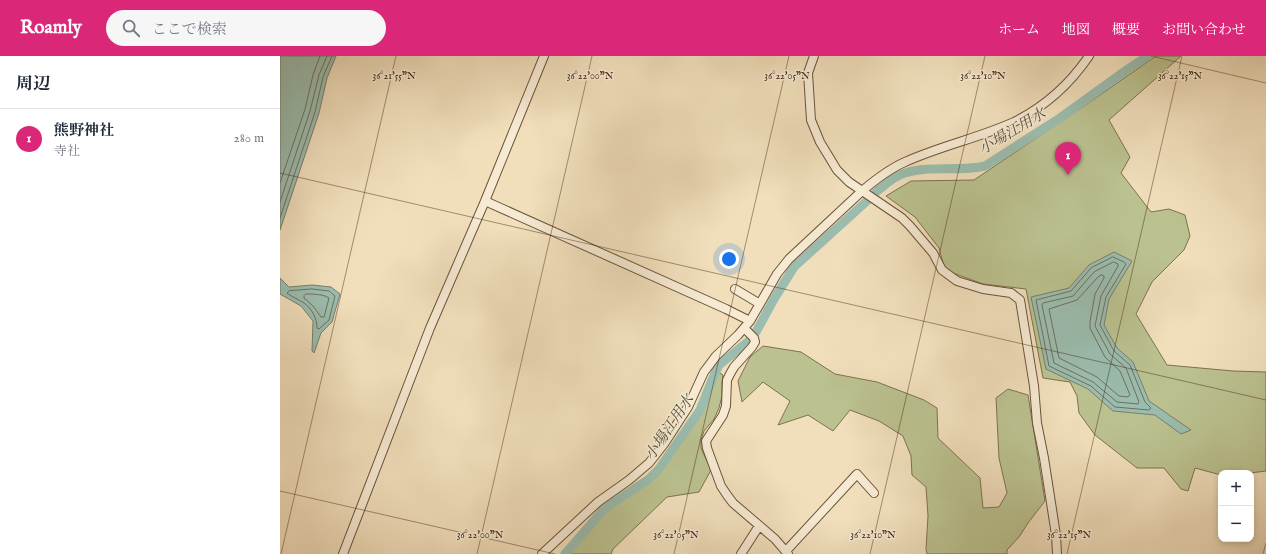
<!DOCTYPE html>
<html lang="ja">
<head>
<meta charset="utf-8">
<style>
  body { margin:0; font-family:"IM FELL English","Noto Serif JP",serif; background:#f6f6f7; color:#1f2937 }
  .controls { position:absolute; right:12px; bottom:12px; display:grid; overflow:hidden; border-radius:8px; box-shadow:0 2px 6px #0003 }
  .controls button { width:36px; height:36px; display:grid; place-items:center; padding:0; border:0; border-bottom:1px solid #e0e1e3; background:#fff; color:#1f2937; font:20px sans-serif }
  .you { position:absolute; left:449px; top:203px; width:14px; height:14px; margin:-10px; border:3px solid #fff; border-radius:50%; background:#1a73e8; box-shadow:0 0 0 6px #1a73e833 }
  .badge { display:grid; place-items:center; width:26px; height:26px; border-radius:50%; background:#db2777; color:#fff; font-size:13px; font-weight:700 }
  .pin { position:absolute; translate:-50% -33px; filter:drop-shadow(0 1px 2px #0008) }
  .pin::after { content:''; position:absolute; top:21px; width:14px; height:12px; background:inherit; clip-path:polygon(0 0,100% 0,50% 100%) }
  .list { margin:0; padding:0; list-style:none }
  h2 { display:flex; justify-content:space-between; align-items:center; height:52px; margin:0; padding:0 16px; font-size:17px }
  h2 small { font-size:13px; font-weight:400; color:#747a83 }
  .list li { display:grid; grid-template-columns:26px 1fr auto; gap:12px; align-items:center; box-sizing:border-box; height:60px; padding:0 16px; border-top:1px solid #e0e1e3 }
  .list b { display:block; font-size:15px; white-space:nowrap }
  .list p { margin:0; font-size:13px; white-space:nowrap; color:#747a83 }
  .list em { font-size:13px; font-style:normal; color:#747a83 }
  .icon { flex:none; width:22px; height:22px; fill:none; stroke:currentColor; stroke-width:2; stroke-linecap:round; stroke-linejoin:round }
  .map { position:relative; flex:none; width:986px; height:498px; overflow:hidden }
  header { display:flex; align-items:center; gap:24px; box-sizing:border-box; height:56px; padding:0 20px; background:#db2777; color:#fff }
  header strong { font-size:19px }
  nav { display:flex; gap:22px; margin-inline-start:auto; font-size:14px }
  .search { width:280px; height:36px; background:#f6f6f7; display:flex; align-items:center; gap:10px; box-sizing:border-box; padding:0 14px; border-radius:22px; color:#747a83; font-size:15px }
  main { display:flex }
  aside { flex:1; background:#fff }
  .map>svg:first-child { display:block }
</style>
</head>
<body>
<header>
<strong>Roamly</strong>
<div class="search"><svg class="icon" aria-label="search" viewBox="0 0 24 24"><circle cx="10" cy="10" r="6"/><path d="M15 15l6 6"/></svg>ここで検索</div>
<nav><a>ホーム</a><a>地図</a><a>概要</a><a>お問い合わせ</a></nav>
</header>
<main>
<aside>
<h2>周辺<small></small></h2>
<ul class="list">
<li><span class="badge">1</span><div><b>熊野神社</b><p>寺社</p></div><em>280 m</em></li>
</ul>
</aside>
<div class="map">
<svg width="986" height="498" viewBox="0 0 986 498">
  <rect width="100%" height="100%" fill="#f1dfbc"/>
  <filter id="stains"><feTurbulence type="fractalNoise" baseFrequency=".005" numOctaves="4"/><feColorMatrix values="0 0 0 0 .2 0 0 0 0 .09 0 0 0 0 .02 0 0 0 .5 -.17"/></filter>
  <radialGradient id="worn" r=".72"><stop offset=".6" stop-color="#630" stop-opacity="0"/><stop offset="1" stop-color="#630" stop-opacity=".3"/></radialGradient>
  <path fill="#bbc290" stroke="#7e724e" d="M 876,0 L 901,0 L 829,64 L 850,101 L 841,117 L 871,156 L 889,153 L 905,159 L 910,180 L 904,194 L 872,226 L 856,258 L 887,309 L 953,315 L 986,316 L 986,415 L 970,417 L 941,417 L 941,419 L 915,412 L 908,435 L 901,433 L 884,412 L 857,412 L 815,379 L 799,357 L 797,340 L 790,326 L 763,322 L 746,233 L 703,228 L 665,214 L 659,192 L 635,161 L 606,140 L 631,125 L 694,124 L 804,50 Z
    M 483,290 L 521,296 L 555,318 L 597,326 L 644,344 L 657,352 L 658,382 L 700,422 L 703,452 L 719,451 L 727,437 L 719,402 L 716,342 L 728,333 L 748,339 L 765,445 L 748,467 L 739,481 L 727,494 L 727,498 L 647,498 L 646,493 L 648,460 L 646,431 L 632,419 L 631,400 L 623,380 L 599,365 L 570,354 L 553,375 L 528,359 L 498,369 L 510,345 L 483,326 L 462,346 L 458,325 L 470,301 Z
    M 438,316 L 443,319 L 442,326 L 442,340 L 439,352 L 434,363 L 424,375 L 421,384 L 421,392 L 431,414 L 419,436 L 387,441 L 333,493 L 331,498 L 287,498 L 326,455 L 370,425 L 382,414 L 425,351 L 432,331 Z"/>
  <path fill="#9bbdaf" stroke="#777f6e" d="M 0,0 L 56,0 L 47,22 L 39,57 L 0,174 Z
    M 834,196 L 852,205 L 829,243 L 824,269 L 837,292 L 853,306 L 869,345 L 911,374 L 901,378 L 875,359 L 833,355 L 808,333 L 766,313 L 751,241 L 789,232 L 809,209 Z
    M 0,222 L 9,231 L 32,229 L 51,231 L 60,238 L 52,266 L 41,277 L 34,297 L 32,295 L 33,265 L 21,250 L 0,238 Z"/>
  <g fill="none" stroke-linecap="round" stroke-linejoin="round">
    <path stroke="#6e705e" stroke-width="1" d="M 0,127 L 25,53 L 33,19 L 40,0
      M 0,146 L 30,55 L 39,19 L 47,0
      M 0,162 L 35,56 L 43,21 L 52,0
      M 833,201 L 844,206 L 846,208 L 826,241 L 820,269 L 834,295 L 850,309 L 865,346 L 871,352 L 869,354 L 835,351 L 811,330 L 769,310 L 756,244 L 791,235 L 811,212 Z
      M 834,206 L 838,208 L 838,210 L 821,240 L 815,270 L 830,298 L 846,312 L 859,346 L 858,348 L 837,346 L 813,326 L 774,307 L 762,249 L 763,247 L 793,240 L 814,216 Z
      M 822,219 L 824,220 L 824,222 L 815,238 L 810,266 L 810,272 L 825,301 L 840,315 L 850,339 L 848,341 L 839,340 L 817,321 L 779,302 L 769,253 L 797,244 L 818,221 Z
      M 32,233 L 49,235 L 55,240 L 49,264 L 39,273 L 37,272 C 37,262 32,253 24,247 C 18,243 12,241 7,237 L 9,235 Z
      M 26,238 C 33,238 43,238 49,242 L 44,261 L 41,261 L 33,250 L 24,242 L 24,240 Z"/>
    <path stroke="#9bbdaf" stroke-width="9" d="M 596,136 C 605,129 614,120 625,117 C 651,109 679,116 705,110 L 780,62 L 848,13 L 868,0
      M 476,276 L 494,243 L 514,211 L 588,144
      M 285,498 L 324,453 L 369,423 L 379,413 L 420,354 L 432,324 L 439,309 L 470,284"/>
    <defs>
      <path id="minor" d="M 534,0 L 528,17 L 531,64 L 540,86 L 557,114 L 569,126 L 622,162 L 630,170 L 653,197 L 662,214 L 677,225 L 703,233 L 731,237 L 740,244 L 754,330 L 757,367 L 764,402 L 776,479 L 777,498
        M 205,145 L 446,253 L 470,265
        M 455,233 L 480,248
        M 464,272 L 474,282 L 475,286 L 472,291 L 454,311 L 450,318 L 447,324 L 446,350 L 443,359 L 426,385 L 427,392 L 441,430 L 447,439 L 453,447 L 495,483 L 508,498
        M 506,495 L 577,418 L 594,437
        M 63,498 L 150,272 L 205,145 L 264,0
        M 262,498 L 318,446 L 349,424 L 369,407 L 384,388 L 408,351 L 424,316 L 436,300 L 458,279 L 470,265 L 497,218 L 509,203 L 582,135 C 595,124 609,113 625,106 C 660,90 699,82 734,66 C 764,51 790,28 809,0
        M 461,498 L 479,470"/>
    </defs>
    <use href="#minor" stroke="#6c5239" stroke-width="10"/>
    <use href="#minor" stroke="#f6ead3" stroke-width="8"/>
  </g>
  <path fill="none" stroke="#40230d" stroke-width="1" stroke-opacity="0.45" d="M 871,0 L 986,27M 0,117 L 986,344M 0,435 L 275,498M 1,498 L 116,0M 197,498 L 312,0M 394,498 L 509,0M 590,498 L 705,0M 787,498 L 902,0M 983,498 L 986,487"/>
  <g text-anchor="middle" stroke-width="3" stroke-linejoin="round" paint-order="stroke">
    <g font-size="15" font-style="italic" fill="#5b513e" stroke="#f6ead3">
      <text transform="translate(732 75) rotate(-31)" y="5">小場江用水</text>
      <text transform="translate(389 371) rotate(-56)" y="5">小場江用水</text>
    </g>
  </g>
  <g font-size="10" text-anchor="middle" fill="#40230d" stroke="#f6ead3" stroke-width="3" stroke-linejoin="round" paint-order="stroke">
    <text x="114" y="23">36°21'55"N</text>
    <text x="310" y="23">36°22'00"N</text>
    <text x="507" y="23">36°22'05"N</text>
    <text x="703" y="23">36°22'10"N</text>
    <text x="900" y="23">36°22'15"N</text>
    <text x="200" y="482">36°22'00"N</text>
    <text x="396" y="482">36°22'05"N</text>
    <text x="593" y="482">36°22'10"N</text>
    <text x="789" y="482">36°22'15"N</text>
  </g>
  <rect width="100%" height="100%" filter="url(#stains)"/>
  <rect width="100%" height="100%" fill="url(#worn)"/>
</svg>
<div class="controls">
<button>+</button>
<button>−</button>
</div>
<div class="you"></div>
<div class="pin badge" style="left:788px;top:119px">1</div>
</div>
</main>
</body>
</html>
